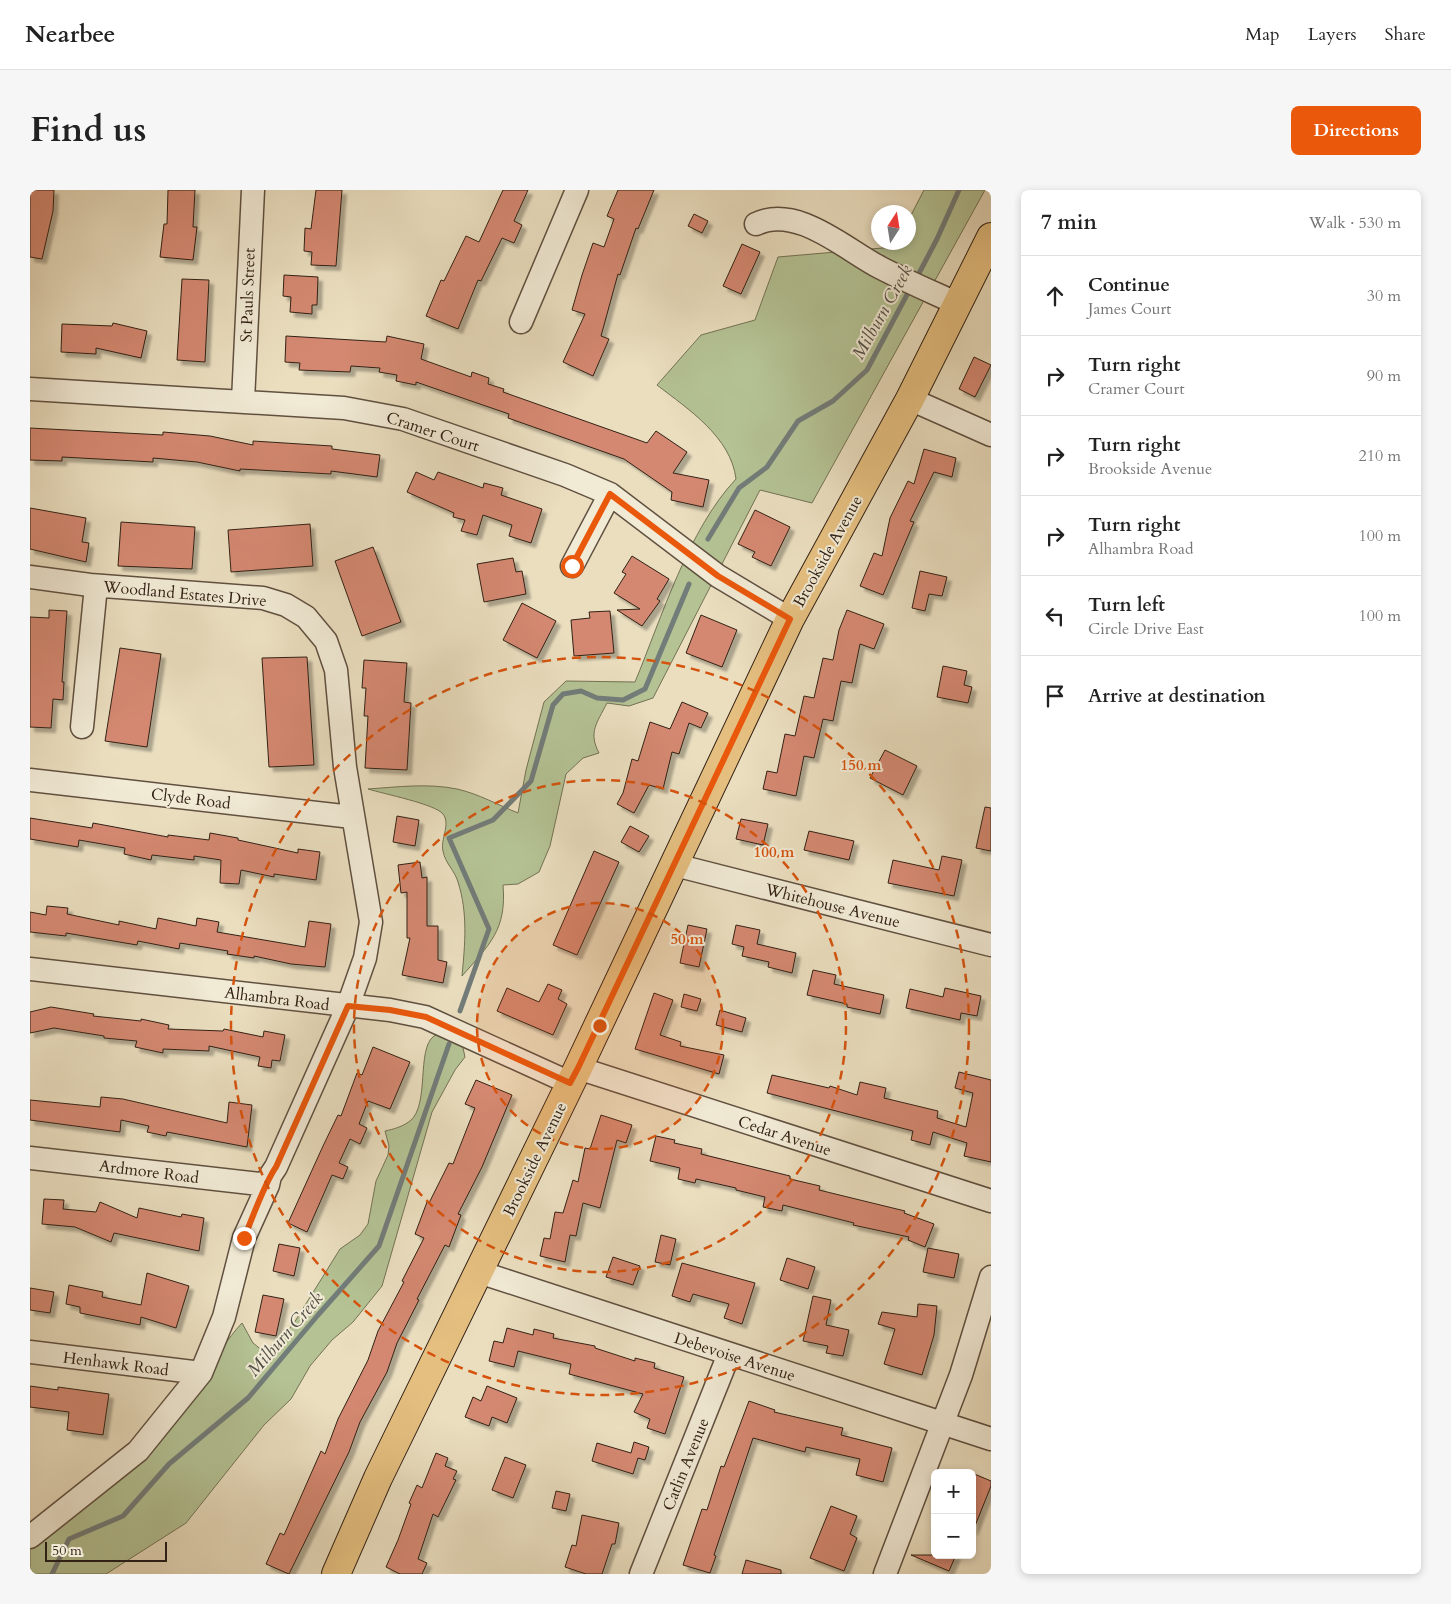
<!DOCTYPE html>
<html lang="en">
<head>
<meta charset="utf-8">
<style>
  body { margin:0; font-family:Cardo,serif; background:#f6f6f6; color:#222 }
  .controls { position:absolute; right:15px; bottom:15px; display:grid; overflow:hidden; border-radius:8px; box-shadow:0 2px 8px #0003 }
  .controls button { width:45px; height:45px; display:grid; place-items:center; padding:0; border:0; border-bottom:1px solid #e0e0e0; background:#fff; color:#222; font:25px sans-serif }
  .compass { position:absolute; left:841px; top:15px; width:45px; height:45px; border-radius:50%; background:#fff; box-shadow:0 2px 8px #0003; rotate:12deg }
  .scale { position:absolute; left:15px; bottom:12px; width:122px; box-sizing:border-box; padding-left:5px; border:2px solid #322115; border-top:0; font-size:14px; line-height:18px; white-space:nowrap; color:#322115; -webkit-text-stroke:4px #f1ead5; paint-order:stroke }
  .stop { position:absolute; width:15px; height:15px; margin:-11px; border:4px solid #ea580c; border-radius:50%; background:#fff }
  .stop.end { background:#ea580c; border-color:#fff; box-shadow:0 1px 5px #0008 }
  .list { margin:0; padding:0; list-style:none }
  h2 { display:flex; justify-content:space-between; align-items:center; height:65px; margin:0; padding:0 20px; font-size:21px }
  h2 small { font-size:16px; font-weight:400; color:#767676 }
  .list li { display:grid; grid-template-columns:32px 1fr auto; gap:15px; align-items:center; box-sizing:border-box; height:80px; padding:0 20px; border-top:1px solid #e0e0e0 }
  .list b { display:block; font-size:19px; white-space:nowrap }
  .list p { margin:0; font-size:16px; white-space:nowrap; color:#767676 }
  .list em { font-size:16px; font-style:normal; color:#767676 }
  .icon { flex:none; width:28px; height:28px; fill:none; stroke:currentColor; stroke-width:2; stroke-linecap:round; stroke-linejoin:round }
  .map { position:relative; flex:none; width:961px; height:1384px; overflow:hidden; border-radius:8px }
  header { display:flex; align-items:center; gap:30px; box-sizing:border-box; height:70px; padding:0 25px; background:#fff; border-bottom:1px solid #e0e0e0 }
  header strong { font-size:24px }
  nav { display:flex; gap:28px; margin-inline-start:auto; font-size:18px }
  .intro { display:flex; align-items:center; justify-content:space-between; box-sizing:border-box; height:120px; padding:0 30px }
  h1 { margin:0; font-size:35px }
  .button { padding:12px 22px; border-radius:8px; background:#ea580c; color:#fff; font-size:18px; font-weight:700 }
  main { display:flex; gap:30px; padding:0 30px }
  aside { flex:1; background:#fff; border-radius:8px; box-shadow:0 2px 8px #0003 }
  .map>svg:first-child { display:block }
</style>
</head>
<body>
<header>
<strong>Nearbee</strong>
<nav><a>Map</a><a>Layers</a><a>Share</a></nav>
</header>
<div class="intro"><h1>Find us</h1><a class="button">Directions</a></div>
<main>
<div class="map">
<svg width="961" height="1384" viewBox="0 0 961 1384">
  <defs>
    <filter id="shadow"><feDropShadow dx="4.5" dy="4.5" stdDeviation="1" flood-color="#0004"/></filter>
  </defs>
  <rect width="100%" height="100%" fill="#eadebf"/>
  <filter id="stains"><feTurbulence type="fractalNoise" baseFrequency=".004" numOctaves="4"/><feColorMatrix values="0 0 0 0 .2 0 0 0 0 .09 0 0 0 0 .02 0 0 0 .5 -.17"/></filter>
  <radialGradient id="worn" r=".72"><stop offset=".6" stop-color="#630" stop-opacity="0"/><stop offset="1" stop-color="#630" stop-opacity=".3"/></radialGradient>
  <path fill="#b4c294" stroke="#737254" d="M 894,0 L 955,0 L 782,313 L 730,300 L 623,508 L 599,516 L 577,513 C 567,533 558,542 569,563 L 553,568 L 536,584 L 520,656 L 509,682 L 488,694 L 473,695 C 477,740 459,755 432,786 C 435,754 438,723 428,692 C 425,681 415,673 413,661 C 410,650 421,634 413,624 C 405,614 354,604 338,599 C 367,597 398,593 427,599 C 449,604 468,615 488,623 L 496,580 L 514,512 L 536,491 L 605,492 C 632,427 658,340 706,289 C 701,247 658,219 627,195 L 671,145 L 725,130 L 748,67 L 864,57 L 866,53 L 878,52 L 879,29 Z
    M 415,843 L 431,849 L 435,867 L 425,880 L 402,922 L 352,1096 L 323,1132 L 302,1150 L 280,1176 L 261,1209 L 234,1235 L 156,1333 L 76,1384 L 0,1384 L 0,1350 L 173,1185 C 186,1168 197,1149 212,1133 L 223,1153 L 233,1161 L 251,1149 L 264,1133 L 310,1059 L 330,1045 L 338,1034 L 346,991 L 358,965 L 359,956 L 355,941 C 364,939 372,937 380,931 C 400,915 386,859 404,846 C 407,844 412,844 415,843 Z"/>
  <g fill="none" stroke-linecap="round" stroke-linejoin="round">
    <path stroke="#727c79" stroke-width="5" d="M 886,89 L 907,49 L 929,0
      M 678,349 L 709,298 L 737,277 L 768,231 L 803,211 L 837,180 L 880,99
      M 430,821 L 459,739 L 419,648 L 463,630 L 501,591 L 523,515 L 533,504 L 551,501 L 567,508 L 593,510 L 615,499 L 659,394
      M 22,1384 L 39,1349 L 93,1326 L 139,1274 L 218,1208 L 288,1125 L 349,1056 L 419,854"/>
  </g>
  <path fill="#d48871" stroke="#322115" filter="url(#shadow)" d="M 0,0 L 24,0 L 23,21 L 12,69 L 0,67 Z
    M 138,0 L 165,0 L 163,37 L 167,37 L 163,70 L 130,67 L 134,34 L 137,34 Z
    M 286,0 L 312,0 L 306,76 L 281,75 L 282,62 L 274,61 L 275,38 L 281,39 Z
    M 473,0 L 498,0 L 484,31 L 492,35 L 484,53 L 472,48 L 451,91 L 448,90 L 428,139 L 396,126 L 411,90 L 414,91 L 436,46 L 449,52 Z
    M 588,0 L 624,0 L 608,39 L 606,38 L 590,85 L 588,84 L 571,146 L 579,149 L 563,186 L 533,172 L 555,124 L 542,120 L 552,85 L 563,53 L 574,57 L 584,29 L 577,26 Z
    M 664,24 L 678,31 L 672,43 L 658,36 Z
    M 712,54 L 730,62 L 711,104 L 693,96 Z
    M 254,85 L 288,87 L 287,115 L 282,115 L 282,124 L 260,122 L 261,107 L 253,106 Z
    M 152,89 L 179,90 L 175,172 L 147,170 Z
    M 83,133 L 117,141 L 111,168 L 66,158 L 66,164 L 31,162 L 32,134 L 82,136 Z
    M 256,146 L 356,152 L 357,146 L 394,154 L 391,169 L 441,187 L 442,182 L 459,188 L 458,194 L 474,199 L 473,202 L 617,253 L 626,241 L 657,262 L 643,283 L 679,290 L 673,317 L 641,310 L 642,302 L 594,269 L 478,228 L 479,224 L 386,192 L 386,195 L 366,191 L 367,185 L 349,182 L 350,178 L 321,176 L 320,182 L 269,180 L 270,173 L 255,172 Z
    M 944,167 L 961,175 L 945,207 L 929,199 Z
    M 0,238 L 133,245 L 133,242 L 180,246 L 223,255 L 223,251 L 302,256 L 302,259 L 350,265 L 347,287 L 301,281 L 301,284 L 210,279 L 210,281 L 167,272 L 123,268 L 123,272 L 32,267 L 32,271 L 0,270 Z
    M 894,259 L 926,268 L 922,287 L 904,282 L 880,331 L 884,332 L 853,405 L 830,396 L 844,363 L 852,366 L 860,328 L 878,291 L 884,294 Z
    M 386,282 L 404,290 L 408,282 L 453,298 L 454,293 L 473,298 L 471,305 L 512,319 L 501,353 L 479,346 L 482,335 L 453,325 L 447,345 L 431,341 L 435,330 L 423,327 L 424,323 L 377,302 Z
    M 0,318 L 56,328 L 52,352 L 59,353 L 56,372 L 0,359 Z
    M 725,320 L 760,337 L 741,376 L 722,367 L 725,362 L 708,354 Z
    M 91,332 L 165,337 L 162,379 L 88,376 Z
    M 280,334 L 283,376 L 201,382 L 198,340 Z
    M 343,357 L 371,432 L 332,446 L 305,371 Z
    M 602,366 L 639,389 L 627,409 L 630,411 L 612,436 L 587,420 L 610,419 L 584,403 L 596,384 L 592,382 Z
    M 483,368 L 486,382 L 492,381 L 496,404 L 454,412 L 447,374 Z
    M 890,381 L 917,387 L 912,406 L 899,404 L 895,421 L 882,418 Z
    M 492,413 L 526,431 L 507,468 L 473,450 Z
    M 19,420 L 37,421 L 32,492 L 34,492 L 33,510 L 23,509 L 21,538 L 0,537 L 0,427 L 19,428 Z
    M 817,420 L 854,434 L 844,459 L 830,454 L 822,493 L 811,491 L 803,531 L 793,529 L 784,568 L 774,566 L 766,606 L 733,599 L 737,581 L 747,583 L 755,544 L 765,546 L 774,506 L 784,508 L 793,468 L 803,470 L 809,440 Z
    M 580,421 L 584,463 L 544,466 L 541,430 L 560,428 L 559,422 Z
    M 671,425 L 707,440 L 692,477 L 656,463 Z
    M 90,458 L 131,464 L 117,557 L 75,551 Z
    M 277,467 L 284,575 L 239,577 L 232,468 Z
    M 334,470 L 377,473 L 374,512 L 381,513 L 377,580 L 335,578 L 338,526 L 334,526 L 336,498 L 332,498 Z
    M 913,476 L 937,481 L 934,495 L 942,497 L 938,513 L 907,507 Z
    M 652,512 L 678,523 L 671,538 L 659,533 L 649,564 L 642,562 L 633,599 L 619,595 L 604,623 L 587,614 L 593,603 L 602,569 L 608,571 L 620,532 L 640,539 Z
    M 855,560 L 887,576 L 873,605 L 840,588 Z
    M 955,617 L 961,618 L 961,661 L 946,658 Z
    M 367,626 L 389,630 L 385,656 L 363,652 Z
    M 0,628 L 62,638 L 63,633 L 138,647 L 138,645 L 179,650 L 180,643 L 208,648 L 208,650 L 268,663 L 268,659 L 290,662 L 286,690 L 244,684 L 244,687 L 211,680 L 209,694 L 190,693 L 191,670 L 164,666 L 164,670 L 122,665 L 121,670 L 94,664 L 95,658 L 49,650 L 48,657 L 0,649 Z
    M 711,629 L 738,634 L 733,655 L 706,649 Z
    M 600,636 L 619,646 L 609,662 L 591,652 Z
    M 779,641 L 824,651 L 819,670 L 774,660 Z
    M 564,661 L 589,672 L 547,765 L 523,755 Z
    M 912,666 L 932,670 L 924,706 L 858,693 L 863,670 L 909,680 Z
    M 390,672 L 392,688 L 397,687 L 397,736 L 408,736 L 408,770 L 417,772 L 413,793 L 372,785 L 380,748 L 377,748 L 377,702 L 371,703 L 368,675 Z
    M 17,716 L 38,718 L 37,724 L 89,735 L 89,731 L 126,739 L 128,728 L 166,736 L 167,728 L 189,732 L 187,742 L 275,757 L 279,731 L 301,734 L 295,777 L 261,774 L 224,766 L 224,768 L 197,764 L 198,761 L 150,753 L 149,759 L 108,751 L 107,755 L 36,743 L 36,746 L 0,742 L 0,722 L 16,725 Z
    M 658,735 L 677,739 L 669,777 L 650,773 Z
    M 706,735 L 730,740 L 727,754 L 766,763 L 762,783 L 738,777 L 739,772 L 712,766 L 714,757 L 702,754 Z
    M 783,780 L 806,785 L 804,794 L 854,805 L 850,824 L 817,817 L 817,814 L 777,805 Z
    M 518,794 L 532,800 L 528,809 L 537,814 L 523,845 L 467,821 L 477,798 L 509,812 Z
    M 915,798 L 951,806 L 947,826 L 931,823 L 930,830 L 876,818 L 880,799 L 913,807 Z
    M 624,803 L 643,810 L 630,845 L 651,852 L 650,856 L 694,865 L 689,884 L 605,859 Z
    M 654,804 L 671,809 L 667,821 L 651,817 Z
    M 21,817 L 64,824 L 63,826 L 111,831 L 111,829 L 139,835 L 138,839 L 193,841 L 194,839 L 233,847 L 234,841 L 255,845 L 250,871 L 242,870 L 241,878 L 228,876 L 230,867 L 179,856 L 179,861 L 133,859 L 133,863 L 105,857 L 107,851 L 74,848 L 74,846 L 24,838 L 0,843 L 0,822 Z
    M 690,820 L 716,828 L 712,842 L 686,835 Z
    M 343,857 L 380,872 L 360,919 L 338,911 L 329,934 L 337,938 L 330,954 L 320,949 L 309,973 L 318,977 L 313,989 L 302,985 L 277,1042 L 258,1033 L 293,956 L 308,925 L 311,926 L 327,883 L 332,885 Z
    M 929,882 L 961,890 L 961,972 L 934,966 L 937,953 L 903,942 L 900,955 L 881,950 L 883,941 L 737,903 L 742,885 L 799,898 L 800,896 L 827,905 L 830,892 L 856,898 L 854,908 L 908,921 L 907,928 L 936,937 L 943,903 L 925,898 Z
    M 446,890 L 482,905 L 452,977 L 428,1024 L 431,1025 L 419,1057 L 415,1055 L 387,1109 L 389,1110 L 367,1153 L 357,1182 L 330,1232 L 319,1262 L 259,1384 L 236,1374 L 250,1343 L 254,1345 L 291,1261 L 295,1264 L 308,1229 L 338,1170 L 348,1141 L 374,1092 L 372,1091 L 394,1048 L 385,1044 L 397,1012 L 399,1013 L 419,973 L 423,974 L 445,918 L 435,914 Z
    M 71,907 L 93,909 L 197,933 L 199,912 L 222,915 L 217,957 L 137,942 L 136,946 L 117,942 L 119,936 L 91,930 L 90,942 L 0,930 L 0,910 L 70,917 Z
    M 571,925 L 602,935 L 596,953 L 587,950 L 570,1018 L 553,1013 L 546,1046 L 540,1045 L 535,1072 L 510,1066 L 514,1048 L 520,1049 L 525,1022 L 533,1023 L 543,990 L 548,992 L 555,958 L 560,959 Z
    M 626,946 L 645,950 L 644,953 L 672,959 L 671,964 L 760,986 L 760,989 L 790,996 L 789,1000 L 875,1021 L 874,1023 L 904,1034 L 895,1057 L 878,1050 L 879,1047 L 823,1035 L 824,1033 L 753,1015 L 752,1021 L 733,1017 L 735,1007 L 706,1000 L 706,998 L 666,989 L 665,993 L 648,989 L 650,978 L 620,971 Z
    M 14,1009 L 34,1010 L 33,1019 L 66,1022 L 70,1012 L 107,1028 L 109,1018 L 151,1027 L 152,1024 L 174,1028 L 169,1061 L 84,1043 L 81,1052 L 45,1037 L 12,1034 Z
    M 631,1045 L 646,1049 L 640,1075 L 625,1072 Z
    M 249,1054 L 270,1058 L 264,1086 L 243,1081 Z
    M 898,1058 L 929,1064 L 924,1088 L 893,1082 Z
    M 583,1067 L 610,1076 L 603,1095 L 576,1087 Z
    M 757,1068 L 785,1077 L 778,1099 L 750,1090 Z
    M 652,1073 L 725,1093 L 712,1134 L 694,1128 L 699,1114 L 663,1104 L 660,1112 L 642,1106 Z
    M 117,1083 L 159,1096 L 146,1138 L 111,1127 L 110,1135 L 50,1123 L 50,1117 L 36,1114 L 39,1095 L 73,1102 L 72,1107 L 111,1115 Z
    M 0,1098 L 24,1102 L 20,1123 L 0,1120 Z
    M 233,1105 L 254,1109 L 246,1146 L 225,1142 Z
    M 783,1106 L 801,1110 L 796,1135 L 819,1140 L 813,1166 L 796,1163 L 798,1156 L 773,1151 Z
    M 888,1114 L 907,1116 L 904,1145 L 892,1185 L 854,1174 L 865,1139 L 848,1134 L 852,1122 L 887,1127 Z
    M 477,1138 L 503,1145 L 504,1139 L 524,1144 L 523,1148 L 565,1156 L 565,1158 L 605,1171 L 605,1168 L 625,1173 L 624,1178 L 654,1187 L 635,1244 L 617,1238 L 620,1229 L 604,1222 L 613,1204 L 539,1184 L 541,1174 L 488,1161 L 484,1177 L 459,1171 L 464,1151 L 473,1153 Z
    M 0,1196 L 28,1200 L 28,1197 L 79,1204 L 73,1245 L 37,1240 L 39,1222 L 0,1217 Z
    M 457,1196 L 487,1208 L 477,1233 L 462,1227 L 459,1236 L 435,1227 L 443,1207 L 451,1211 Z
    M 719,1211 L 745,1220 L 744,1222 L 813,1238 L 811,1245 L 862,1258 L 853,1292 L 826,1285 L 830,1269 L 776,1257 L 775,1262 L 723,1248 L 684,1365 L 686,1366 L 680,1383 L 653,1375 L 672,1319 L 677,1320 L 691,1276 L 694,1277 Z
    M 604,1252 L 619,1257 L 615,1270 L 608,1268 L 603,1284 L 562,1271 L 567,1253 L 601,1263 Z
    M 406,1263 L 418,1268 L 415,1276 L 427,1281 L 423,1289 L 426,1290 L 408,1327 L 403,1324 L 388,1369 L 397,1373 L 392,1384 L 370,1384 L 356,1377 L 368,1350 L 381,1314 L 379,1313 L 387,1295 L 392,1298 Z
    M 475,1267 L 496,1275 L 483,1308 L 462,1300 Z
    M 942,1283 L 961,1291 L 961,1296 L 943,1341 Z
    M 526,1301 L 540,1304 L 536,1321 L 522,1318 Z
    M 801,1316 L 827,1326 L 820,1344 L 827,1348 L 814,1381 L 780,1368 Z
    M 552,1325 L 589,1333 L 585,1354 L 582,1354 L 572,1384 L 556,1384 L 535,1377 L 542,1355 L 546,1356 Z
    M 881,1365 L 926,1365 L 919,1381 Z
    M 716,1370 L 751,1380 L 751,1384 L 712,1384 Z"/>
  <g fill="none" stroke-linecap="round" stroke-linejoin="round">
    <defs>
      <path id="minor" d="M 726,34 C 767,14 816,60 851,78 C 876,91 902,102 928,114
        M 491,132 L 547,0
        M 0,199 L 314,218 L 373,229 L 535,285 L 580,304 L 688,386 L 760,429
        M 880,209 L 961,245
        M 213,211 L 223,0
        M 542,376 L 580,304
        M 0,387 L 60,395 L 233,408 L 256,415 L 276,427 L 296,451 L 306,480 L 315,577 L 341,732 L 335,768 L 318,816 L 246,977 L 240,986 L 238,995 L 214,1048 L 194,1127 L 171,1183 L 108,1261 L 0,1347
        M 52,537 L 66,396
        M 0,590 L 322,627
        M 645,675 L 961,755
        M 0,779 L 360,820 L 395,827 L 540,893
        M 548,878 L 961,1011
        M 0,968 L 238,995
        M 449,1082 L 961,1249
        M 0,1162 L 171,1183
        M 611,1384 L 699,1164
        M 855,1384 L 931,1185 L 961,1087"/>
      <path id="major" d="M 306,1384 L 348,1288 L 548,878 L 760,429 L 880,209 L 961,47"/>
    </defs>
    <use href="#minor" stroke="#605040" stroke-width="25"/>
    <use href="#major" stroke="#322115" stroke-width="30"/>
    <use href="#minor" stroke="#f1ead5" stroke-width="22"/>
    <use href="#major" stroke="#e5bf80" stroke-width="28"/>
  </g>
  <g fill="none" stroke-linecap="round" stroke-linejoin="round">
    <path stroke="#ea580c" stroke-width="6" d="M 214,1048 C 222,1029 235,992 246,977 L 318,816 L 360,820 L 396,827 L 540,893 L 548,878 L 760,429 L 688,386 L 580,304 L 542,376"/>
  </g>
  <circle cx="570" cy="836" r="123" fill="#d6530d" fill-opacity=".12"/>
  <g fill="none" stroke="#d6530d" stroke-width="2.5" stroke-dasharray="9 6">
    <circle cx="570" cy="836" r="123"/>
    <circle cx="570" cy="836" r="246"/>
    <circle cx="570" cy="836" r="369"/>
  </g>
  <g text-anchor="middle" stroke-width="4" stroke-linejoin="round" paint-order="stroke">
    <g font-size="16" fill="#322115" stroke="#f1ead5">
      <text transform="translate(217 105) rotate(-88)" y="6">St Pauls Street</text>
      <text transform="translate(403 241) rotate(18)" y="6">Cramer Court</text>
      <text transform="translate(797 361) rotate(-61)" y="6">Brookside Avenue</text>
      <text transform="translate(155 403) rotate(5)" y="6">Woodland Estates Drive</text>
      <text transform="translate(161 608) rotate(7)" y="6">Clyde Road</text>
      <text transform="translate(803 715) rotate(14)" y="6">Whitehouse Avenue</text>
      <text transform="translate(247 808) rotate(7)" y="6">Alhambra Road</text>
      <text transform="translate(755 945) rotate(18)" y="6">Cedar Avenue</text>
      <text transform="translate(504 969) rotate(-64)" y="6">Brookside Avenue</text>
      <text transform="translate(119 981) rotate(7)" y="6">Ardmore Road</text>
      <text transform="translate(705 1166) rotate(18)" y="6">Debevoise Avenue</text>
      <text transform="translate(86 1173) rotate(7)" y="6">Henhawk Road</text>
      <text transform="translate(655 1274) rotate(-68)" y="6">Catlin Avenue</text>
    </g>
    <g font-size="18" font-style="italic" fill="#524f47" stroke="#f1ead5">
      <text transform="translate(852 122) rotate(-61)" y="6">Milburn Creek</text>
      <text transform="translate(255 1144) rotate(-49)" y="6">Milburn Creek</text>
    </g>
  </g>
  <circle cx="570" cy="836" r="8" fill="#d6530d" stroke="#f1ead5" stroke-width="2.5"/>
  <g font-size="15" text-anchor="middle" font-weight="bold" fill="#d6530d" stroke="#f1ead5" stroke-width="4" stroke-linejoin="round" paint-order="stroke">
    <text x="831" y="580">150 m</text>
    <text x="744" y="667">100 m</text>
    <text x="657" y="754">50 m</text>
  </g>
  <rect width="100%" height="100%" filter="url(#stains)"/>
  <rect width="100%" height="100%" fill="url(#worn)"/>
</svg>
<div class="controls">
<button>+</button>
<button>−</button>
</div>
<svg class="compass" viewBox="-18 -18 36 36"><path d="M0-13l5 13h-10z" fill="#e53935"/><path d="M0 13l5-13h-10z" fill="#767676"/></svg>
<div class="scale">50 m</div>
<div class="stop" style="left:542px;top:376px"></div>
<div class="stop end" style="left:214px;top:1048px"></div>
</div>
<aside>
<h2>7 min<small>Walk · 530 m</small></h2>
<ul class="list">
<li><svg class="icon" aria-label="ahead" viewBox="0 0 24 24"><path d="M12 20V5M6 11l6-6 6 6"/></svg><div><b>Continue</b><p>James Court</p></div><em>30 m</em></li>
<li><svg class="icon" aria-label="right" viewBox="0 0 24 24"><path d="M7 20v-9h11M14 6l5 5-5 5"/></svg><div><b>Turn right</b><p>Cramer Court</p></div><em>90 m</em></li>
<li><svg class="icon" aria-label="right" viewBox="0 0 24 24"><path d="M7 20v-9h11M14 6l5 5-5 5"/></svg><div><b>Turn right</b><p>Brookside Avenue</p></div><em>210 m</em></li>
<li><svg class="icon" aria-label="right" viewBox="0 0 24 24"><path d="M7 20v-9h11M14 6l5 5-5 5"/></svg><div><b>Turn right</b><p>Alhambra Road</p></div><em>100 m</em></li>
<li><svg class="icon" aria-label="left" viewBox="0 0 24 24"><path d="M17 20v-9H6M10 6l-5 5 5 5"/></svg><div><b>Turn left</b><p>Circle Drive East</p></div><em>100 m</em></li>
<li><svg class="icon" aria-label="arrive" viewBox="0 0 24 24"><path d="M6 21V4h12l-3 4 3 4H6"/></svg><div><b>Arrive at destination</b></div></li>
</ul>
</aside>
</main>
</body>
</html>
